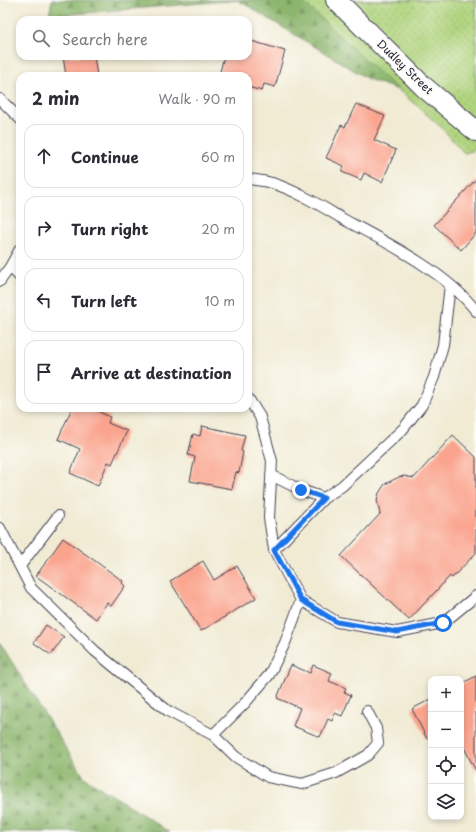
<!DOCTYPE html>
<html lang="en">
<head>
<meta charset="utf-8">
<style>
  body { margin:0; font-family:"Playpen Sans",sans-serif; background:#f2f2f3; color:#2b2b33 }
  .controls { position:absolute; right:12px; bottom:12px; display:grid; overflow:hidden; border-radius:8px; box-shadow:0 2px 6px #0003 }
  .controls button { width:36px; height:36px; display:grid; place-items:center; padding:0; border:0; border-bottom:1px solid #e1e1e2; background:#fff; color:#2b2b33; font:20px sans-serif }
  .stop { position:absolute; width:12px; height:12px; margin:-9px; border:3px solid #1a73e8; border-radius:50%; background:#fff }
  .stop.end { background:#1a73e8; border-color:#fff; box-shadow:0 1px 4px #0008 }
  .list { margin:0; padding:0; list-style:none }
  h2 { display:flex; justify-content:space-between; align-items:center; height:52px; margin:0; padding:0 16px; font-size:17px }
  h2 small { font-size:13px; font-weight:400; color:#7c7c81 }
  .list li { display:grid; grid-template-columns:26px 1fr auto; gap:12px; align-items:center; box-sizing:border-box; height:64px; margin:0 8px 8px; padding:0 8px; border:1px solid #e1e1e2; border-radius:12px }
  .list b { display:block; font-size:15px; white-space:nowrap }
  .list em { font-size:13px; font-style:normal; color:#7c7c81 }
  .icon { flex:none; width:22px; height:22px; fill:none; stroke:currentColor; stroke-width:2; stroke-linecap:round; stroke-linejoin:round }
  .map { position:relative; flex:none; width:476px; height:832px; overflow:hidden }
  .search { position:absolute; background:#fff; box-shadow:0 2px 6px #0003; left:16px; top:16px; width:236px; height:44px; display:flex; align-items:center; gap:10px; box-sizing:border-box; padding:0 14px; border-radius:12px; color:#7c7c81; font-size:15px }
  .panel { position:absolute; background:#fff; box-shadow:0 2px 6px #0003; left:16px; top:72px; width:236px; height:340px; border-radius:12px }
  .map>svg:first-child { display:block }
</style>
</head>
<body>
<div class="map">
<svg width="476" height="832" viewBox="0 0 476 832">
  <defs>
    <pattern id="forest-firs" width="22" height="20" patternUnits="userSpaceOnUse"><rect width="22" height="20" fill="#8cb66d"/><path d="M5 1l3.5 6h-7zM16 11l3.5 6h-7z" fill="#72945b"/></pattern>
    <pattern id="park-dots" width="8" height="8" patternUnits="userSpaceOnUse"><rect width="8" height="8" fill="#b0d47e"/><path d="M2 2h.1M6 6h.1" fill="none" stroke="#97b66e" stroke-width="1.8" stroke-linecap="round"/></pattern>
  </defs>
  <rect width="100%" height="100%" fill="#fdfcf7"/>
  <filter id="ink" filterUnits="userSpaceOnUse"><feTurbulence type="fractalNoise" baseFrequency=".025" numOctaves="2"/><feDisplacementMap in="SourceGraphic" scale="8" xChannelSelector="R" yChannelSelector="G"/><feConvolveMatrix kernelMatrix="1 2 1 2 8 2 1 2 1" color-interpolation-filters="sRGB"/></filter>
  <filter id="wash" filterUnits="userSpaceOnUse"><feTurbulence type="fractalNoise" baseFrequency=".012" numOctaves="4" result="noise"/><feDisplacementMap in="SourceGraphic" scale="16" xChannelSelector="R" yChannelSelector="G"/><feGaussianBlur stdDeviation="0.9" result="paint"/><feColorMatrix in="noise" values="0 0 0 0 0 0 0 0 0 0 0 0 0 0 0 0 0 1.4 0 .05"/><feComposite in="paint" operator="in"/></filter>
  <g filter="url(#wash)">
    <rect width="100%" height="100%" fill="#f1ebd4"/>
    <path fill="url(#forest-firs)" stroke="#576c54" d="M 52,0 L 476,0 L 476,118 L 368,79 L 238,0 L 49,16 Z
      M 0,643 L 84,777 L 170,832 L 0,832 Z"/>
    <path fill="url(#park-dots)" stroke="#697b5c" d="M 301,0 L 476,0 L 476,150 L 464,153 L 441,127 L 386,79 Z"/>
    <g id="blocks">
      <path fill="#faa48e" d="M 248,40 L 285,51 L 275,87 L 264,84 L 262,91 L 248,87 L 248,76 L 219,76 L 224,56 L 248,56 Z
        M 63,56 L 94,56 L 97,76 L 66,76 Z
        M 356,104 L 385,116 L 374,140 L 396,150 L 382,182 L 364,173 L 361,180 L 342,172 L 344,166 L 326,158 L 341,125 L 345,127 Z
        M 476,179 L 476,233 L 461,250 L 434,225 Z
        M 72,408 L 91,408 L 110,417 L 108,423 L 127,431 L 112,464 L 108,462 L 98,486 L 70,473 L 80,449 L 58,439 Z
        M 202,426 L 245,435 L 241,451 L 243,452 L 239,473 L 236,472 L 232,489 L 190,481 L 195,457 L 188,455 L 193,434 L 200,436 Z
        M 453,435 L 476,457 L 476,553 L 452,578 L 450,576 L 409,620 L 341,556 L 380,514 L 377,500 L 379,493 L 385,484 L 399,477 L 404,476 L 414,478 Z
        M 63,538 L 123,581 L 122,583 L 125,586 L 111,606 L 107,603 L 96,619 L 36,576 Z
        M 203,561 L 214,580 L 237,566 L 256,598 L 201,631 L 170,581 Z
        M 46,625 L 64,637 L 51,655 L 34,643 Z
        M 291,665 L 310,673 L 313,665 L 332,673 L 329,681 L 346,688 L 344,692 L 351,695 L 342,716 L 335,713 L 332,721 L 328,719 L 320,737 L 293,726 L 300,708 L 277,698 Z
        M 476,676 L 476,771 L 461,742 L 461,684 Z
        M 431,699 L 431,737 L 427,739 L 412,709 Z"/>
    </g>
  </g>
  <g filter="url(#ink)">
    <use href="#blocks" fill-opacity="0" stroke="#414052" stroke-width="1"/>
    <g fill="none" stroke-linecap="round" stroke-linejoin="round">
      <defs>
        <path id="lane" d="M 0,99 L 20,119
          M 248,179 C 256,180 265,181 272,183 C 297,191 321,206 343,219 C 386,242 446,272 476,311
          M 10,267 L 20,277
          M 0,281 L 10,267 L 20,249
          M 248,398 L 260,417 L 272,461 L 269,518 L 274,550 L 301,600 L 337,622 L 397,632 L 443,623 L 476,596
          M 271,475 L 301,490 L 324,498
          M 0,528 L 31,588 L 95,651 L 168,711 L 213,735 L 236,757 L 268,777 L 302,784 L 336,773 L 368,755 L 378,743 L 376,728 L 367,711
          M 274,550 L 324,498 L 342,486 L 403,429 L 422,405 L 434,377 L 443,345 L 450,285
          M 20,566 L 58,516
          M 213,735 L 245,703 L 269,675 L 285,643 L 301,600"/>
        <path id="street" d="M 336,0 L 424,87 L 476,131"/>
      </defs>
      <use href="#lane" stroke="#414052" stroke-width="12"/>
      <use href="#street" stroke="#414052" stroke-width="22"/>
      <use href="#lane" stroke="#fff" stroke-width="10"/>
      <use href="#street" stroke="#fff" stroke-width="20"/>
    </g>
  </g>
  <g fill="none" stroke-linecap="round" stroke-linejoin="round" filter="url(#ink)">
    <path stroke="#1a73e8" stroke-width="5" d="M 301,490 L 324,498 L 274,550 L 301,600 L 337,622 L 397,632 L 443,623"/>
  </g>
  <g text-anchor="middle" stroke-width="3" stroke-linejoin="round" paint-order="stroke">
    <g font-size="11" fill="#22223b" stroke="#fdfcf7">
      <text transform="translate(405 67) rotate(44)" y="4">Dudley Street</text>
    </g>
  </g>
</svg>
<div class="controls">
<button>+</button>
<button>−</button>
<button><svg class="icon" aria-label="locate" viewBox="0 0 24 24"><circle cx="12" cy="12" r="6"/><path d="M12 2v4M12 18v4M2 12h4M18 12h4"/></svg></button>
<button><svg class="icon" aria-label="layers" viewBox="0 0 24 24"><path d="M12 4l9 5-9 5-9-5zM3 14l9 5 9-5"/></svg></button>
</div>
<div class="stop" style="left:443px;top:623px"></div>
<div class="stop end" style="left:301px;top:490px"></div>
<div class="search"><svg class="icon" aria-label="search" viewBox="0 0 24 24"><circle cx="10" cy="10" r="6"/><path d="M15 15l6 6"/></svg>Search here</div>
<section class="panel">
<h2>2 min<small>Walk · 90 m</small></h2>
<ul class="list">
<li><svg class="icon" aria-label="ahead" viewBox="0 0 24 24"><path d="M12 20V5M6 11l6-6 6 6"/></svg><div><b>Continue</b></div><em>60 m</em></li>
<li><svg class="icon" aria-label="right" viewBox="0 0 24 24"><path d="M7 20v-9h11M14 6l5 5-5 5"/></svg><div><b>Turn right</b></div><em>20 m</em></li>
<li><svg class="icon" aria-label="left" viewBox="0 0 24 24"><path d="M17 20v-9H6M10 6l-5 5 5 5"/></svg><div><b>Turn left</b></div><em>10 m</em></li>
<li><svg class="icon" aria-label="arrive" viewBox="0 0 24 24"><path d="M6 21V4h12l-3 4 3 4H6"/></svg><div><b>Arrive at destination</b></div></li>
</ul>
</section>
</div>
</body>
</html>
